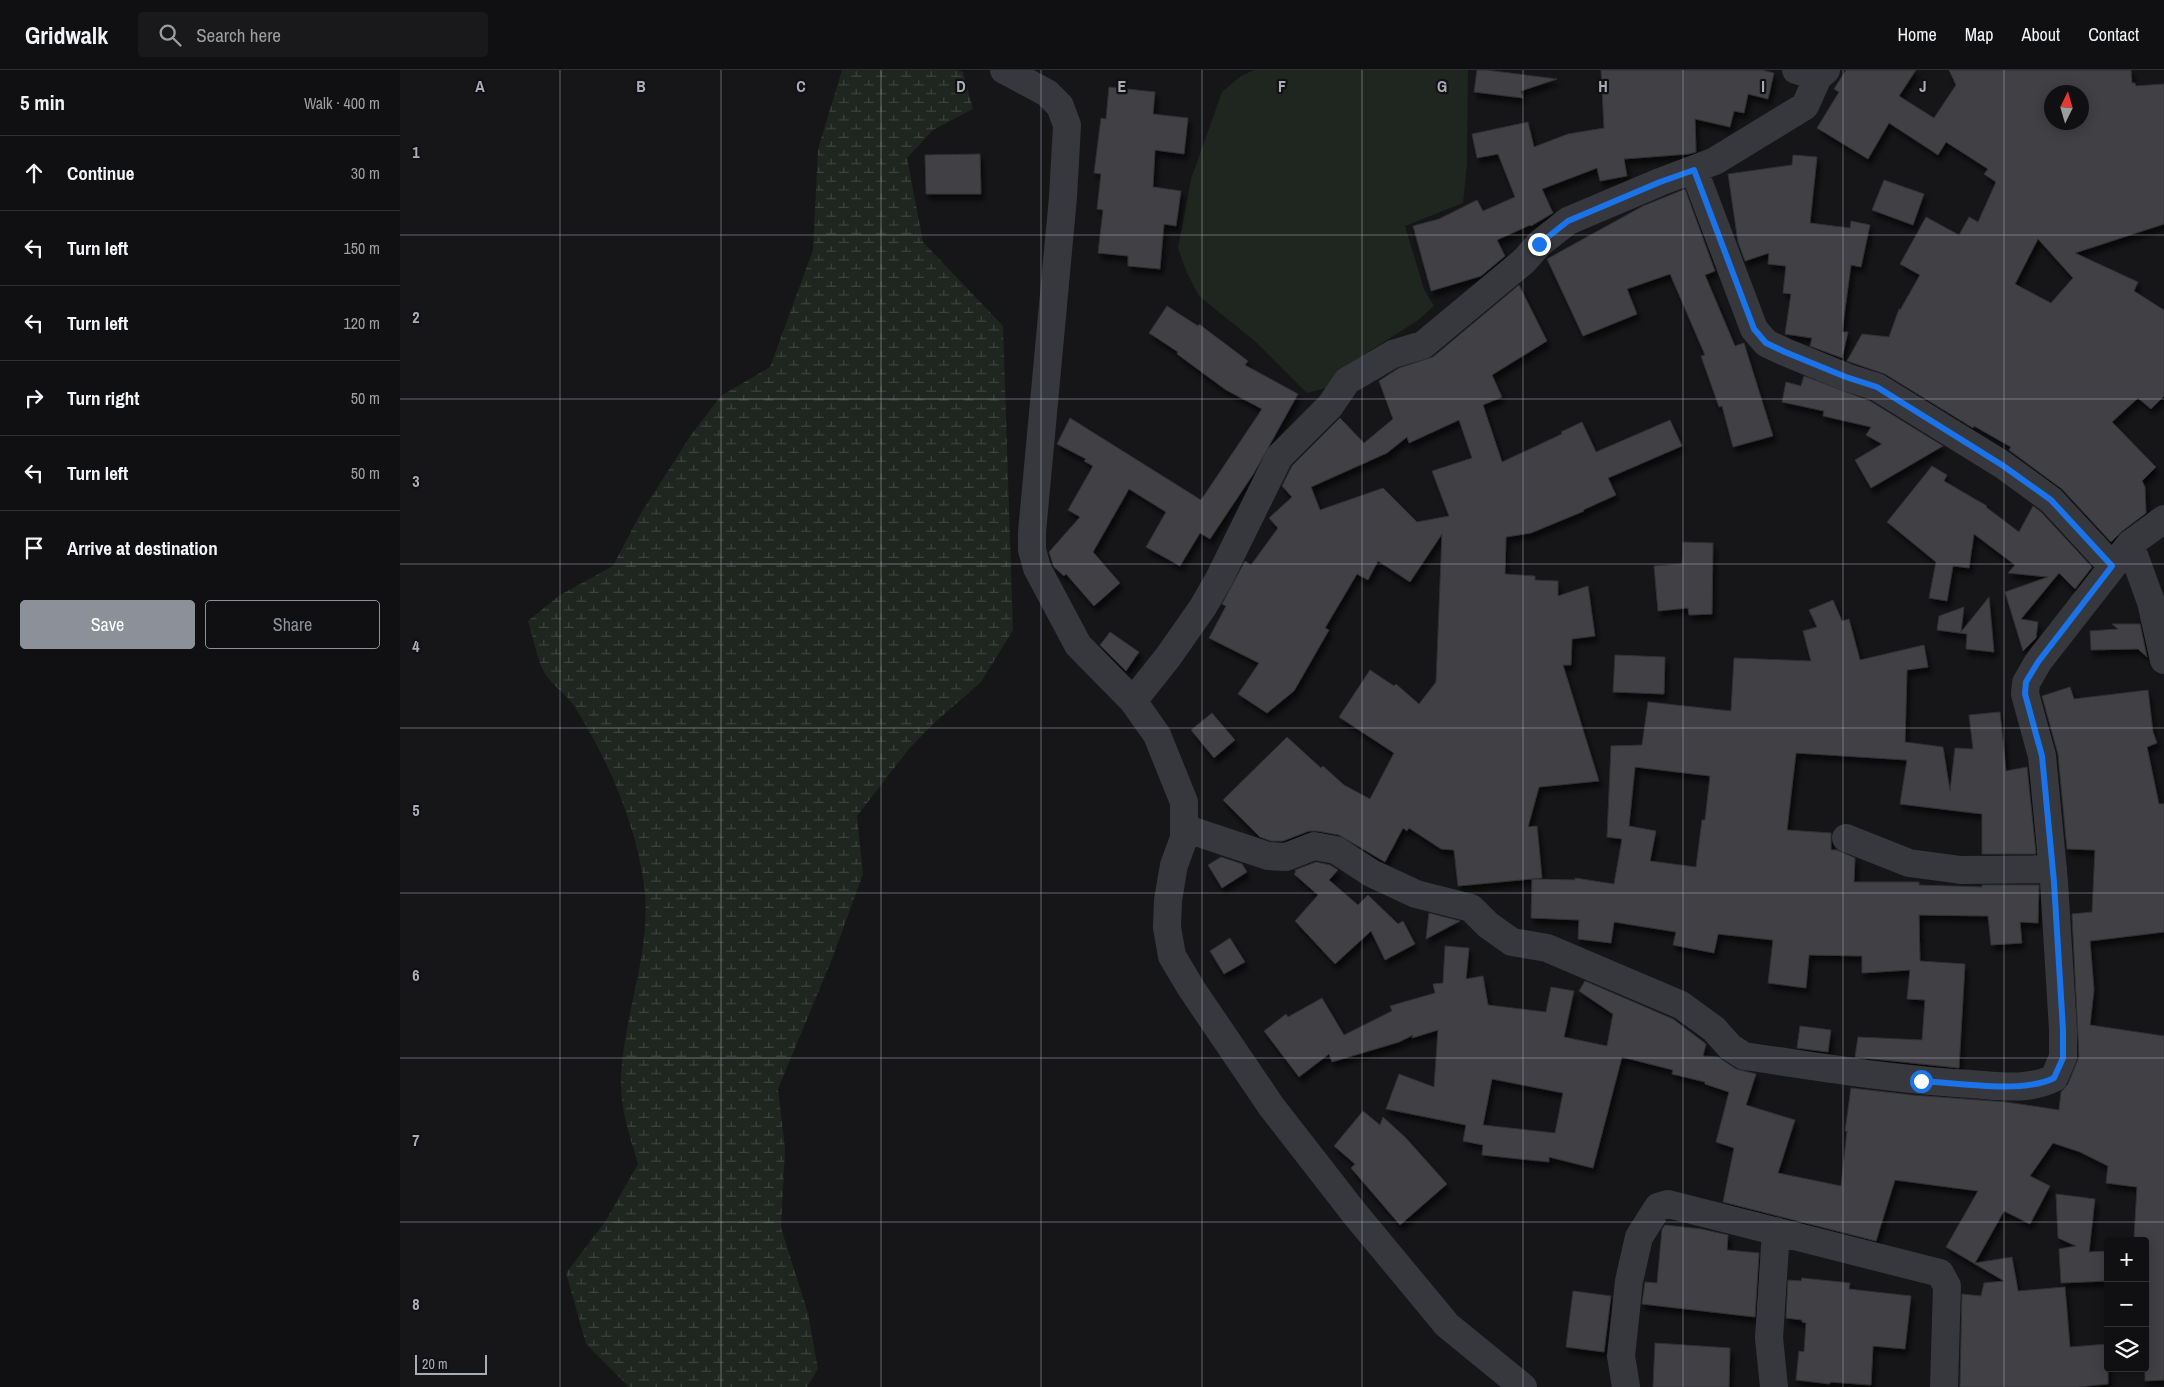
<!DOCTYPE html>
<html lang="en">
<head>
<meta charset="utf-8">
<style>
  body { margin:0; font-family:"Archivo Narrow",sans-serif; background:#19191b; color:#f1f3f6 }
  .controls { position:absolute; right:15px; bottom:15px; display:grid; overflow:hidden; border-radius:5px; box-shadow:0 2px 12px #0003 }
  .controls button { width:45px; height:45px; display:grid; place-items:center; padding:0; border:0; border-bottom:1px solid #303032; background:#101012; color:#f1f3f6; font:25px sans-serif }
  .compass { position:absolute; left:1644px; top:15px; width:45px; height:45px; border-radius:50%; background:#101012; box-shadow:0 2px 12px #0003; rotate:5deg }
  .scale { position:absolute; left:15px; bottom:12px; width:72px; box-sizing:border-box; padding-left:5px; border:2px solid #a8adb8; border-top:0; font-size:14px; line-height:18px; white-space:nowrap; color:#a8adb8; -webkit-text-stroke:4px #111113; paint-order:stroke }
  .stop { position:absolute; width:15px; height:15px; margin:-11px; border:4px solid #1a73e8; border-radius:50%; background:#fff }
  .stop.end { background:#1a73e8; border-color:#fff; box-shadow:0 1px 5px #0008 }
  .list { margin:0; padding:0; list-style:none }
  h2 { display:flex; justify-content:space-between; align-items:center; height:65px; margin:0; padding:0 20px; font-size:21px }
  h2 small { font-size:16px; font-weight:400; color:#9c9d9f }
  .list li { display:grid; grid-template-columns:32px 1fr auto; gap:15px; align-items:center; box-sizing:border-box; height:75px; padding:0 20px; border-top:1px solid #303032 }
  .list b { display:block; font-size:19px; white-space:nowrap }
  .list em { font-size:16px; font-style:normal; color:#9c9d9f }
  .actions { display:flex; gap:10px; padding:15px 20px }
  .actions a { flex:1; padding:11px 0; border:1px solid #8c9099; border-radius:5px; text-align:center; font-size:18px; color:#8c9099 }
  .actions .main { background:#8c9099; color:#fff }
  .icon { flex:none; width:28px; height:28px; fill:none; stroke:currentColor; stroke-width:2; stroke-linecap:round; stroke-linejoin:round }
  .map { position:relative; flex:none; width:1764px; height:1317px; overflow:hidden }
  header { display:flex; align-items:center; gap:30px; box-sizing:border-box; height:70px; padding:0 25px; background:#101012; border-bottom:1px solid #303032 }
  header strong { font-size:24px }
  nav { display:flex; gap:28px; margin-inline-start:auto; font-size:18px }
  .search { width:350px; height:45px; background:#19191b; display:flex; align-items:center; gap:12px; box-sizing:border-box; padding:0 18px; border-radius:5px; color:#9c9d9f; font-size:19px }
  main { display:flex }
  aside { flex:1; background:#101012 }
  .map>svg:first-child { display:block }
</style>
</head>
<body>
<header>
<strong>Gridwalk</strong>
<div class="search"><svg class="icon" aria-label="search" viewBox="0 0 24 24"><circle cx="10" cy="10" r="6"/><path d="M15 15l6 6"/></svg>Search here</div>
<nav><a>Home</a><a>Map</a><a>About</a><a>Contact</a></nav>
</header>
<main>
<aside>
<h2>5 min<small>Walk · 400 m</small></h2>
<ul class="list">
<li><svg class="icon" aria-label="ahead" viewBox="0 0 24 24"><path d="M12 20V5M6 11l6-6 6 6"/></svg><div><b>Continue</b></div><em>30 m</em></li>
<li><svg class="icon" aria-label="left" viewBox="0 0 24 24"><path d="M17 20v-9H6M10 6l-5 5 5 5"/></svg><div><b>Turn left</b></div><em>150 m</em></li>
<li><svg class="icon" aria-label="left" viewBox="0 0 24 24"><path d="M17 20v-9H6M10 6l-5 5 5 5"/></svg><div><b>Turn left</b></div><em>120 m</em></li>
<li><svg class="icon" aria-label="right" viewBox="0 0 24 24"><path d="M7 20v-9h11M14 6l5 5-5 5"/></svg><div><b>Turn right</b></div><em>50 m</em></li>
<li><svg class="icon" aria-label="left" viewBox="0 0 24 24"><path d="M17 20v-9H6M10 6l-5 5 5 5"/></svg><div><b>Turn left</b></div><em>50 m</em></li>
<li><svg class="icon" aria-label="arrive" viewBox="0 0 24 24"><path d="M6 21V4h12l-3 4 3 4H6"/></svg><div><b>Arrive at destination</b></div></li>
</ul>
<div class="actions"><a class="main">Save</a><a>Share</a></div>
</aside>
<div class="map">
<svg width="1764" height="1317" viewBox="0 0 1764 1317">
  <defs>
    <pattern id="wetland-marsh" width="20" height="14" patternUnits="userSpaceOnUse" patternTransform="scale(1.25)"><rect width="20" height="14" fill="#1e261f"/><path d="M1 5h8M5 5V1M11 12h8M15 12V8" fill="none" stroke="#3c433d"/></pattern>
    <filter id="shadow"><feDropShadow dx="3" dy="5.5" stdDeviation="2.5" flood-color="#0009"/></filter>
  </defs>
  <rect width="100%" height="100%" fill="#161618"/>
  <path fill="#1e261f" d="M 854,0 L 1068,0 L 1067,94 L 1063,133 L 1005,156 L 1024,219 L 1034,236 L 1017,251 L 968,282 L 926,318 L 907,323 L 857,273 L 799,226 L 787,203 L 778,178 L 791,109 L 822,22 L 841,6 Z"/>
  <path fill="url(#wetland-marsh)" d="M 442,0 L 557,0 L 563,2 L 573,39 L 533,60 L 507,88 L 523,172 L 603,256 L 613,560 L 581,612 L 534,653 L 508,680 L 457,746 L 463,804 L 432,889 L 378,1019 L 385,1079 L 381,1158 L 408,1243 L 418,1299 L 407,1317 L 229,1317 L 186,1274 L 166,1203 L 205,1152 L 238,1094 C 230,1066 220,1039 221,1009 C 223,944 253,880 244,815 C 236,754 208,690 176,639 C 168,625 152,616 144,602 C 137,589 133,566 128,551 L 160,525 L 213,496 L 238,448 L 291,365 L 321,326 L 370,297 L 413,180 L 418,79 Z"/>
  <path fill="#404145" stroke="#303034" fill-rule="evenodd" filter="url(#shadow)" d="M 1077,0 L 1086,0 L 1157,9 L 1121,21 L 1123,28 L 1074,22 Z
    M 1201,0 L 1362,0 L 1374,3 L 1368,29 L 1348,24 L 1344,43 L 1334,41 L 1330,57 L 1295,49 L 1296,82 L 1289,84 L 1224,89 L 1227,106 L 1200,111 L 1197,98 L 1142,119 L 1153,143 L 1131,156 L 1130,155 L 1097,170 L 1105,186 L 1081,206 L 1031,221 L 1013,156 L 1039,149 L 1077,130 L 1083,141 L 1115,127 L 1098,84 L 1077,88 L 1072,64 L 1128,52 L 1134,77 L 1168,64 L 1204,58 Z
    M 1446,0 L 1516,0 L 1499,26 L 1534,48 L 1556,15 L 1549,0 L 1731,0 L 1732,13 L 1735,13 L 1736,16 L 1764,14 L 1764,154 L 1675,183 L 1738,212 L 1734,221 L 1764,240 L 1764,326 L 1751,339 L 1738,328 L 1712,352 L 1756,397 L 1742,411 L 1745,417 L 1746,443 L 1721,462 L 1711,472 L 1662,419 L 1609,380 L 1611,377 L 1574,356 L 1573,358 L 1485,304 L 1447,291 L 1462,264 L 1489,267 L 1499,239 L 1500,240 L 1520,205 L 1500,194 L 1526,147 L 1559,165 L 1569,147 L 1578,152 L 1596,112 L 1584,104 L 1588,99 L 1546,72 L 1538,85 L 1489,53 L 1468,89 L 1417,58 L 1439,22 L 1434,19 ZM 1652,22 L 1682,22 L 1682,52 L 1652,52 ZM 1638,169 L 1673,208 L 1651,233 L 1615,214 Z
    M 709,17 L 755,22 L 753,44 L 788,48 L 784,84 L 755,80 L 753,117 L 781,121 L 776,156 L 764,154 L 760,199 L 728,196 L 728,186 L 698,183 L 703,140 L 697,139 L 701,104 L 694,103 L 701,48 L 706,49 Z
    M 580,84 L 581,124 L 526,124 L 525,85 Z
    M 1393,85 L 1417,87 L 1410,153 L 1450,158 L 1451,151 L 1470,155 L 1461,197 L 1451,195 L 1442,262 L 1448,262 L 1442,288 L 1410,276 L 1412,268 L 1385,264 L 1391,224 L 1383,223 L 1386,196 L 1368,194 L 1369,183 L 1345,191 L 1338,172 L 1328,104 L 1392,95 Z
    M 1484,110 L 1524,124 L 1513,155 L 1472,140 Z
    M 1285,119 L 1315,201 L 1305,205 L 1335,276 L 1344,273 L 1373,366 L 1333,377 L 1322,336 L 1319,337 L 1301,286 L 1305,285 L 1270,204 L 1227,219 L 1237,244 L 1183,266 L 1147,189 L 1243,136 Z
    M 1119,215 L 1147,271 L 1092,305 L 1102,327 L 1083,335 L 1102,392 L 1162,364 L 1161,362 L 1182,352 L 1196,382 L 1270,350 L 1282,376 L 1208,408 L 1216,425 L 1183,440 L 1184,441 L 1131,463 L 1106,467 L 1105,504 L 1135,506 L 1135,510 L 1158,511 L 1158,526 L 1188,516 L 1195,566 L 1172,569 L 1171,595 L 1163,595 L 1199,711 L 1139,717 L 1128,757 L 1137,756 L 1142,808 L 1058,816 L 1054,780 L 1041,779 L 1009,758 L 1007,761 L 1003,758 L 985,792 L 939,765 L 917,761 L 909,761 L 883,771 L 871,771 L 860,767 L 823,730 L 887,667 L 921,698 L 923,696 L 944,715 L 970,729 L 994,683 L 939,647 L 970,600 L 994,616 L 996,614 L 1019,634 L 1036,612 L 1042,464 L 1010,512 L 978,491 L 968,510 L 957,504 L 925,558 L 929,560 L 894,621 L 867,643 L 838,624 L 859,593 L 809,568 L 826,536 L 822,534 L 845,491 L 851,495 L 878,458 L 869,448 L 892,427 L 882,416 L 892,396 L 940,348 L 964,373 L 993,349 L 979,311 L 999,298 L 1033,287 ZM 1059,350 L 1072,388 L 1032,401 L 1049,446 L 1017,452 L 983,418 L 920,440 L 911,417 L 987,383 L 1007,367 L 1009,373 Z
    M 767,236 L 798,256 L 799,254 L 848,291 L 845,295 L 898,324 L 854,403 L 810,469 L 800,463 L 780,496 L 746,477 L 766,442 L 729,419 L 693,482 L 720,513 L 694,536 L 666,504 L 664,506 L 654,497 L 649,482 L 680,447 L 668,440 L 693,396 L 684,391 L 686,389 L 657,374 L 670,348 L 801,430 L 862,339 L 826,320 L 777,284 L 778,282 L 749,263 Z
    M 1404,306 L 1470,331 L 1543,376 L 1471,418 L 1455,390 L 1482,374 L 1466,365 L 1471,357 L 1423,346 L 1424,341 L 1382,332 L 1386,312 L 1401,316 Z
    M 1532,396 L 1547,405 L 1544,411 L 1587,436 L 1586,437 L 1619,462 L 1633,436 L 1641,442 L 1692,497 L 1675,519 L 1659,503 L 1621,549 L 1638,552 L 1636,568 L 1623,581 L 1605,522 L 1648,507 L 1608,503 L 1615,495 L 1574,464 L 1569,498 L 1553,496 L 1547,531 L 1529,528 L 1536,492 L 1487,452 Z
    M 1283,472 L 1313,473 L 1312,544 L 1289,545 L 1288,538 L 1258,541 L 1254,496 L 1282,494 Z
    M 1589,527 L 1594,582 L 1566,579 L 1567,564 L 1537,560 L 1539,546 L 1564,537 L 1561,562 Z
    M 1433,530 L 1442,551 L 1449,549 L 1460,590 L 1524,575 L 1528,597 L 1507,600 L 1505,672 L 1543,677 L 1550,721 L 1555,678 L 1573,679 L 1569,645 L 1600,642 L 1606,701 L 1627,697 L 1636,784 L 1582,784 L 1582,744 L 1500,734 L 1507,690 L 1396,683 L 1387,760 L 1431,763 L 1431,780 L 1437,780 L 1455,788 L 1454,812 L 1519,812 L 1519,815 L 1582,817 L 1582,815 L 1639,815 L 1638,853 L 1620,852 L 1622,873 L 1591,875 L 1588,846 L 1519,845 L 1520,891 L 1565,894 L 1559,998 L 1455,987 L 1458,967 L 1522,970 L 1525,930 L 1507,929 L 1510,900 L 1462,903 L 1462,886 L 1409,885 L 1406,918 L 1368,913 L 1373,870 L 1318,864 L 1314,883 L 1273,875 L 1276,862 L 1214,852 L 1211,873 L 1178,869 L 1179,850 L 1131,848 L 1132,809 L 1175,810 L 1175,808 L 1214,814 L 1222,769 L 1207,767 L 1211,676 L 1242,675 L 1248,632 L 1331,641 L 1334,588 L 1411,591 L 1403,561 L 1417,557 L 1409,540 ZM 1235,697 L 1310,706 L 1305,750 L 1302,750 L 1296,797 L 1250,791 L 1256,761 L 1229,756 Z
    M 1712,554 L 1740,554 L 1747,587 L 1738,579 L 1691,580 L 1690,561 L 1718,559 Z
    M 710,562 L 739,582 L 726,601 L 700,575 Z
    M 1215,585 L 1265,587 L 1264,624 L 1213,622 Z
    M 1670,617 L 1674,629 L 1748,620 L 1753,662 L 1757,673 L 1747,677 L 1759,734 L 1764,734 L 1764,862 L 1690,871 L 1694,920 L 1690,955 L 1764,966 L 1764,1310 L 1745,1311 L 1745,1169 L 1734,1168 L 1737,1117 L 1706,1113 L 1708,1096 L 1680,1082 L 1653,1073 L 1630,1106 L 1650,1116 L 1630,1154 L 1604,1141 L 1575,1193 L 1612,1187 L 1618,1221 L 1665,1217 L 1670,1277 L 1708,1274 L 1708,1314 L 1678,1317 L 1560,1317 L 1562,1224 L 1581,1226 L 1584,1213 L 1604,1211 L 1546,1177 L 1578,1121 L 1495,1110 L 1476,1171 L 1323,1132 L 1334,1078 L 1316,1072 L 1329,1022 L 1305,1014 L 1305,1012 L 1272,1004 L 1273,1000 L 1222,987 L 1193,1098 L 1149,1087 L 1149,1092 L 1082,1085 L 1083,1075 L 1063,1071 L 1066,1055 L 986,1039 L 999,1004 L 1034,1017 L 1038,960 L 1012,968 L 1013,965 L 999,972 L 932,992 L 929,984 L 899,1007 L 864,961 L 886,944 L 888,947 L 922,928 L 944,965 L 992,941 L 990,936 L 1035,923 L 1033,914 L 1043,913 L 1045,876 L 1069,878 L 1066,909 L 1083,906 L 1088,935 L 1146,942 L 1151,917 L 1174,921 L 1164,967 L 1207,976 L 1213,944 L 1179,921 L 1185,911 L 1273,949 L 1306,974 L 1303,986 L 1318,987 L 1336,999 L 1356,1004 L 1346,1035 L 1395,1050 L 1378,1103 L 1441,1116 L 1447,1061 L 1445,1061 L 1451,1018 L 1512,1025 L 1606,1032 L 1659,1040 L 1661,1022 L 1668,1014 L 1679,987 L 1672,844 L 1692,842 L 1695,780 L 1667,779 L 1658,684 L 1642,626 ZM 1092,1009 L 1163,1023 L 1155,1063 L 1083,1055 Z
    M 812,643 L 835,670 L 814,688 L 791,660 Z
    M 821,787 L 842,794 L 847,802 L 822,818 L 808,795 Z
    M 916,792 L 930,795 L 938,800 L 929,810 L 958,835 L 968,825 L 998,854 L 1003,851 L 1015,874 L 985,890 L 971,861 L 935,894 L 895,851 L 918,825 L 894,804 L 896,802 L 895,800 Z
    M 1029,843 L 1060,851 L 1026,869 Z
    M 830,868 L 845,892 L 824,904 L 810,881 Z
    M 1400,956 L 1431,960 L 1428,982 L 1397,978 Z
    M 963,1041 L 980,1055 L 983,1047 L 1006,1068 L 1047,1114 L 1000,1155 L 951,1098 L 955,1094 L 934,1076 Z
    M 1656,1124 L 1695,1129 L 1689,1182 L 1708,1181 L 1708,1211 L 1661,1213 L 1659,1179 L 1676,1176 L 1658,1168 Z
    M 1265,1155 L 1301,1159 L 1328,1165 L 1327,1180 L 1359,1183 L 1355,1247 L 1242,1234 L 1245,1212 L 1257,1213 L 1262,1159 Z
    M 1402,1208 L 1450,1213 L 1449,1219 L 1511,1226 L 1505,1279 L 1473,1276 L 1471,1315 L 1430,1312 L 1430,1314 L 1396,1310 L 1399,1281 L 1404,1282 L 1406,1253 L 1402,1252 L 1402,1250 L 1386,1248 L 1388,1210 L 1401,1211 Z
    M 1173,1221 L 1211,1226 L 1204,1282 L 1166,1277 Z
    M 1255,1273 L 1330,1278 L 1329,1317 L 1253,1317 Z"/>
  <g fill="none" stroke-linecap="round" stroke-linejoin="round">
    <path stroke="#37383d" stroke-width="28" d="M 604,0 L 647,23 L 660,36 L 667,55 L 663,127 L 632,462 L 632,480 L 637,498 L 678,575 L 733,631 L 757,665 L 784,732 L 784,768 L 774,795 L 768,830 L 767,857 L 772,886 L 791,918 L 871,1036 L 955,1144 L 1047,1255 L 1123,1317
      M 1396,0 L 1418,7
      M 1294,100 L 1354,259 L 1366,273 L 1385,282 L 1446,307 L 1477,317 L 1603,395 L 1651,430 L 1712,496
      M 1730,474 L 1751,532 L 1764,590
      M 733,631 L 768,587 L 803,537 L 819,509 L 879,387 L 930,336 L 947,311 L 993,284 L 1023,275 L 1124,191 L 1139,174 L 1168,151 L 1260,112 L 1315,91 L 1405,36 L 1418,7 L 1426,0
      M 784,758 L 868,786 L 886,787 L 914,776 L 936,780 L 971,803 L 1016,824 L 1071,838 L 1088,855 L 1112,872 L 1147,878 L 1281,935 L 1314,959 L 1330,977 L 1344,986 C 1420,997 1495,1010 1571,1014 C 1599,1016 1628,1021 1654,1008 L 1663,987 L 1663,960 L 1654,812 L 1642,686 L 1625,624 L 1626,613 L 1638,592 L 1730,474 L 1764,449
      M 1446,768 L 1509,793 L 1561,800 L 1653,799
      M 1226,1317 L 1221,1286 L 1229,1211 L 1239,1167 L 1258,1137 L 1268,1134 L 1540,1203 L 1547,1216 L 1544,1317
      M 1374,1317 L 1369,1268 L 1376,1161"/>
  </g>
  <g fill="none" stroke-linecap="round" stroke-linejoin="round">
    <path stroke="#1a73e8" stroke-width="6" d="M 1139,174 L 1168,151 L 1260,112 L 1294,100 L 1354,259 L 1366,273 L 1385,282 L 1446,307 L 1477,317 L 1602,395 L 1651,430 L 1712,496 L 1638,592 L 1626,612 L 1625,624 L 1642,686 L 1654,812 L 1663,960 L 1663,988 L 1654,1008 C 1623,1024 1557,1013 1521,1011"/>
  </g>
  <path fill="none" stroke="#a8adb8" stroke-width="1" stroke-opacity="0.55" d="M 160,0 L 160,1317M 321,0 L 321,1317M 481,0 L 481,1317M 641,0 L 641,1317M 802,0 L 802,1317M 962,0 L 962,1317M 1123,0 L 1123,1317M 1283,0 L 1283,1317M 1443,0 L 1443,1317M 1604,0 L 1604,1317M 0,165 L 1764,165M 0,329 L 1764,329M 0,494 L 1764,494M 0,658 L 1764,658M 0,823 L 1764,823M 0,988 L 1764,988M 0,1152 L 1764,1152"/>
  <g font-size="16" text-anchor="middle" font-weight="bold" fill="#a8adb8" stroke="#111113" stroke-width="4.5" stroke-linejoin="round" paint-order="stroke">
    <text x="80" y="22">A</text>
    <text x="241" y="22">B</text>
    <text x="401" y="22">C</text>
    <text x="561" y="22">D</text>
    <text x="722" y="22">E</text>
    <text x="882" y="22">F</text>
    <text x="1042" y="22">G</text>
    <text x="1203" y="22">H</text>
    <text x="1363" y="22">I</text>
    <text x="1523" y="22">J</text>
    <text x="16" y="88">1</text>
    <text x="16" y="253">2</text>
    <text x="16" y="417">3</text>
    <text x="16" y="582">4</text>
    <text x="16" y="746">5</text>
    <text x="16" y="911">6</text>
    <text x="16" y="1076">7</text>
    <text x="16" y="1240">8</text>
  </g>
</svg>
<div class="controls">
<button>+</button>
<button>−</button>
<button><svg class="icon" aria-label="layers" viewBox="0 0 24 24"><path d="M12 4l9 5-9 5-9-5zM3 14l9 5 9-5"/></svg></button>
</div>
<svg class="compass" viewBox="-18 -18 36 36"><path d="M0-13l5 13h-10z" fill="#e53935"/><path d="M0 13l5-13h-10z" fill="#9c9d9f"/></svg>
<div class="scale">20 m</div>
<div class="stop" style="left:1521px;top:1011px"></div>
<div class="stop end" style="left:1139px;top:174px"></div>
</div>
</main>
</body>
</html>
